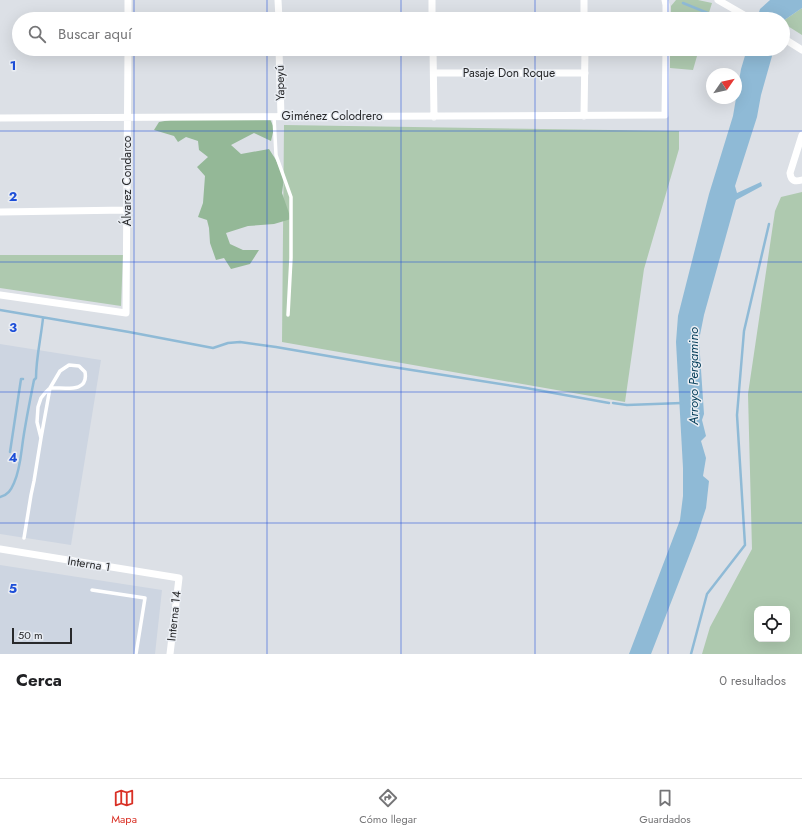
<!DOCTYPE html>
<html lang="es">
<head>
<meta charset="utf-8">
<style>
  body { margin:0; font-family:Jost,sans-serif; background:#f2f2f2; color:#202124 }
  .controls { position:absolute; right:12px; bottom:12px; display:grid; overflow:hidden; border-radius:8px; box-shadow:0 4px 16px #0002 }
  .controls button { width:36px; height:36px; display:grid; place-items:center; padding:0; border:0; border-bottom:1px solid #e0e0e0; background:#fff; color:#202124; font:20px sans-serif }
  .compass { position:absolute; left:706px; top:68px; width:36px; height:36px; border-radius:50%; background:#fff; box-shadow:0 4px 16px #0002; rotate:56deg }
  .scale { position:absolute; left:12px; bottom:10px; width:60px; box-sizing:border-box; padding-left:4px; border:2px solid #28292b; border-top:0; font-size:11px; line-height:14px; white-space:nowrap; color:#28292b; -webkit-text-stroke:3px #e9edf3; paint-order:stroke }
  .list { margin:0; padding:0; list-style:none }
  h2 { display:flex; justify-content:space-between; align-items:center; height:52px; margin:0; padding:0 16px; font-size:17px }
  h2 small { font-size:13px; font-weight:400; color:#757577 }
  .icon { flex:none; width:22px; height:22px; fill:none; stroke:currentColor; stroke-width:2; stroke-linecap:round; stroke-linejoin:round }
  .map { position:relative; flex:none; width:802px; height:654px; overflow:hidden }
  .search { position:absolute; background:#fff; box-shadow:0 4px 16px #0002; left:12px; right:12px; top:12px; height:44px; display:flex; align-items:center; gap:10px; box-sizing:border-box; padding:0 14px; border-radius:22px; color:#757577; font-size:15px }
  .sheet { height:124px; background:#fff }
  nav { display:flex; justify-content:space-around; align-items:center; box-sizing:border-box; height:56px; border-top:1px solid #e0e0e0; background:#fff; font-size:11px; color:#757577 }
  nav a { display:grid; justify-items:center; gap:2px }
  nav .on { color:#d93025 }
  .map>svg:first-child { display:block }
</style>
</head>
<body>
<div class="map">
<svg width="802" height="654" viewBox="0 0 802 654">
  <rect width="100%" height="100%" fill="#dce0e6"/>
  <path fill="#cdd5e1" d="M 0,344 L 101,360 L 71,545 L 0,534 Z
    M 0,565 L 162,590 L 155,654 L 0,654 Z"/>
  <path fill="#aec9af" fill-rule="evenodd" d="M 676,0 L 698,0 L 712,3 L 707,19 L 671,19 L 671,6 Z
    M 802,8 L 802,35 L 783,23 L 783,21 Z
    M 670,49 L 699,49 L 693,70 L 670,68 Z
    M 284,125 L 679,131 L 679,149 L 644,269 L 625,402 L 282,342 Z
    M 802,192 L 802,654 L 702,654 L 710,627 L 752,549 L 748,394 L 775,211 L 781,197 ZM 757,609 L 787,609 L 787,639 L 757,639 Z
    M 0,255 L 123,255 L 121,306 L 0,288 Z"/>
  <path fill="#94b897" d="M 176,119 L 270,119 L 274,128 L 271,141 L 254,133 L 231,145 L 241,154 L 269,149 L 276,160 L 284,178 L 282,193 L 291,219 L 274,224 L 248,226 L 226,233 L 230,244 L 243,250 L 259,250 L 250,264 L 231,269 L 224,258 L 216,260 L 210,243 L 209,228 L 207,220 L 198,217 L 203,203 L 205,176 L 197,167 L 208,157 L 199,150 L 198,141 L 186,137 L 178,142 L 174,136 L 154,130 L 159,122 Z"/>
  <path fill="#8fbad6" d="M 770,0 L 802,0 L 802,8 L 783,21 L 783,19 L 757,19 L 760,9 Z
    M 747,49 L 774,49 L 761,95 L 757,117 L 735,186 L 737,193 L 761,182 L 762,186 L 736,200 L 704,315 L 699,340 L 704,414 L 702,420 L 706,436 L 701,441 L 706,458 L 703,476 L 709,481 L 706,508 L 696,538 L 651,654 L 629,654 L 680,520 L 683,496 L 683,468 L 676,342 L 678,316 L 709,194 L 733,116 L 741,69 Z"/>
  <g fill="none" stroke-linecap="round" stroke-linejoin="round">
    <path stroke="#8fbad6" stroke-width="2.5" d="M 683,3 L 720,18
      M 0,310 L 129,332 L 213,348 L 228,343 L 240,342 L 276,347 L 380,365 L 526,388 L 609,403
      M 613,403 L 627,405 L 682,403
      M 10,452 L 21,379 L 23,379
      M 0,497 C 8,495 11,490 14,483 C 20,470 21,454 23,440 C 26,420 30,400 34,380 L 36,378 C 36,358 41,338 43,318
      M 691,654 L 707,594 L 745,545 L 737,415 L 744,331 L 769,224"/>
    <path stroke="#fff" stroke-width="3.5" d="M 274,117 L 276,155 L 291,197 L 291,258 L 288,315
      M 24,538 L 31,495 L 34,481 L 41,438 L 37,422 L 38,407 L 41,398 L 45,393 L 50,388 L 60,371 L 69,365 L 79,366 L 85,372 C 89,394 63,387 50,388 L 41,438
      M 92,590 L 145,598 L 136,654"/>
    <path stroke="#fff" stroke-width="7" d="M 278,0 L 279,19
      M 432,0 L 432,19
      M 584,0 L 584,19
      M 665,0 L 666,5 L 666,19
      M 718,0 L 751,19
      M 128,19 L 128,0
      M 783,38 L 802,50
      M 279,49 L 281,116
      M 433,49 L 434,117
      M 434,73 L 585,73
      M 584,116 L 585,49
      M 0,118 L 665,115 L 666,49
      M 802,135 L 790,173 C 791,181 795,182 802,180
      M 0,212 L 127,210
      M 0,295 L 126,313 L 128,49
      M 0,549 L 179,578 L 170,654"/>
  </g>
  <path fill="none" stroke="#1d4ed8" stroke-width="1" stroke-opacity="0.55" d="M 134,0 L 134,19M 267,0 L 267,19M 401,0 L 401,19M 535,0 L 535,19M 668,0 L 668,19M 134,49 L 134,654M 267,49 L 267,654M 401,49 L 401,654M 535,49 L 535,654M 668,49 L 668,654M 0,131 L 802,131M 0,262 L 802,262M 0,392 L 802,392M 0,523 L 802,523"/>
  <g text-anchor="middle" stroke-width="3" stroke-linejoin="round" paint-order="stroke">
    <g font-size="12" fill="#28292b" stroke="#e9edf3">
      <text x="509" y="77">Pasaje Don Roque</text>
      <text transform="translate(280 83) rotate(-91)" y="4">Yapeyú</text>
      <text x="332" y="120">Giménez Colodrero</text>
      <text transform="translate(127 181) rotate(-90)" y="4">Álvarez Condarco</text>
      <text transform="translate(89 564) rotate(9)" y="4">Interna 1</text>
      <text transform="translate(174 616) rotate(-84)" y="4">Interna 14</text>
    </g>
    <g font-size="13" font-style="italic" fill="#063f5b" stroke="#e9edf3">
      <text transform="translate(693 376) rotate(-90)" y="5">Arroyo Pergamino</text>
    </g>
  </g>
  <g font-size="13" text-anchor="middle" font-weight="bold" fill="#1d4ed8" stroke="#e9edf3" stroke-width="3" stroke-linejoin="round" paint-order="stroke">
    <text x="13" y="70">1</text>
    <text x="13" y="201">2</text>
    <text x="13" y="332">3</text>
    <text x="13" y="462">4</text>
    <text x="13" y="593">5</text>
  </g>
</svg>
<div class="controls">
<button><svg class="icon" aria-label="locate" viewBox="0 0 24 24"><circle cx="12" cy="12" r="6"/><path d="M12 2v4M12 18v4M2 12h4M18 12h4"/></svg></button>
</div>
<svg class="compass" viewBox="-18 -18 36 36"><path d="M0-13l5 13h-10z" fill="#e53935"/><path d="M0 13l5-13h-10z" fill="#757577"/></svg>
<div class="scale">50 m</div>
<div class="search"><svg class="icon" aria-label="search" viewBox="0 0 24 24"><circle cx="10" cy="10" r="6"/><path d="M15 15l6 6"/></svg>Buscar aquí</div>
</div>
<section class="sheet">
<h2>Cerca<small>0 resultados</small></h2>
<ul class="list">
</ul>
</section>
<nav>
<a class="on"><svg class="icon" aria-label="map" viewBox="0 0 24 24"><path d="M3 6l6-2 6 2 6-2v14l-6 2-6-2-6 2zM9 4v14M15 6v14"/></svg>Mapa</a>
<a><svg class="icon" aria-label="directions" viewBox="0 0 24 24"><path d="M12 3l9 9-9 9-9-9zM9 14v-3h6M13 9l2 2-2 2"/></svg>Cómo llegar</a>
<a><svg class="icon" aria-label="saved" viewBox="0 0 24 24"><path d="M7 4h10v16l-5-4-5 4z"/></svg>Guardados</a>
</nav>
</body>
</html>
